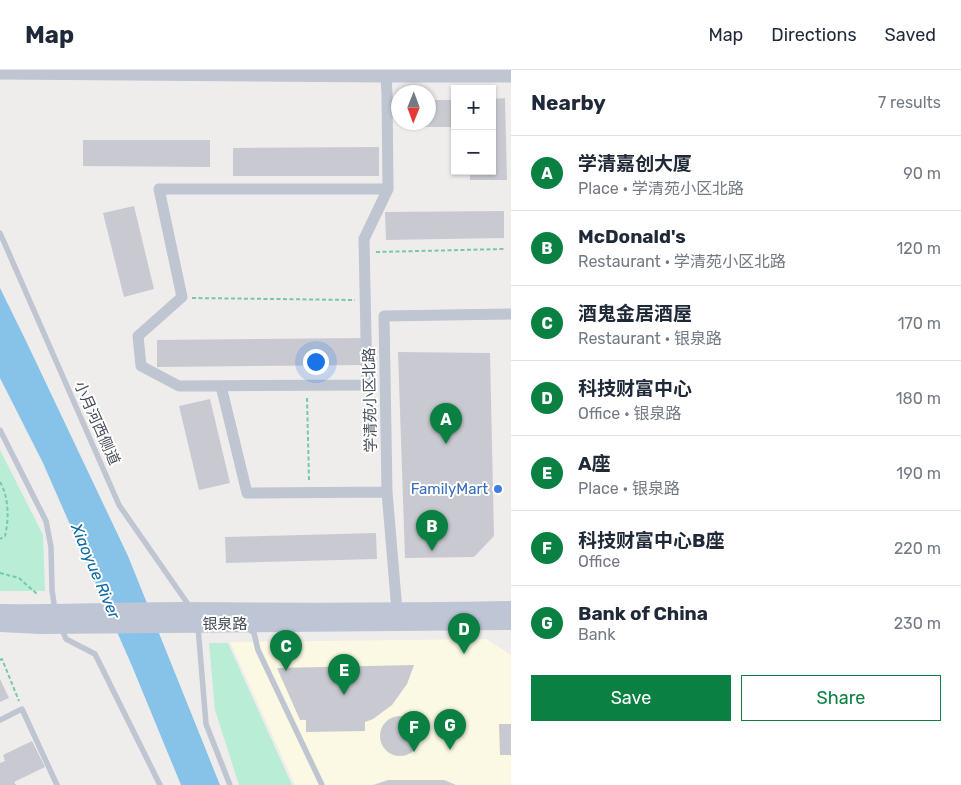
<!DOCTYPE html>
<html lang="en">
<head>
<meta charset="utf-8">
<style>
  body { margin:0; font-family:Rubik,"Noto Sans SC",sans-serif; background:#f6f6f7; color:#1f2937 }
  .controls { position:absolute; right:15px; top:15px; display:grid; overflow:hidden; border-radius:0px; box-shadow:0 1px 4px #0004 }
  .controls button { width:45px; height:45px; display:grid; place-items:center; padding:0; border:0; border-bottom:1px solid #e0e1e3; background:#fff; color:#1f2937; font:25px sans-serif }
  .compass { position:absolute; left:391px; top:15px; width:45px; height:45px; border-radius:50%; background:#fff; box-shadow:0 1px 4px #0004; rotate:181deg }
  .you { position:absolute; left:315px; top:291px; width:18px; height:18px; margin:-12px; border:4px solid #fff; border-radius:50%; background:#1a73e8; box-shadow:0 0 0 8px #1a73e833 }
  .badge { display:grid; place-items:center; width:32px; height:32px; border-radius:50%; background:#0b8043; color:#fff; font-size:16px; font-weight:700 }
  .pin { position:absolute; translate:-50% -41px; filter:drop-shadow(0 1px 2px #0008) }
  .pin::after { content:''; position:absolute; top:26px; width:18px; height:15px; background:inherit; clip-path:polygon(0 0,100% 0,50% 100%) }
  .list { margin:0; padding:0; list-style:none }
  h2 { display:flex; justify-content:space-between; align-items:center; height:65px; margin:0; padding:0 20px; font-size:21px }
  h2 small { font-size:16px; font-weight:400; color:#747a83 }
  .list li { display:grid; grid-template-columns:32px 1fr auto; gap:15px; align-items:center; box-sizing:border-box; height:75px; padding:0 20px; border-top:1px solid #e0e1e3 }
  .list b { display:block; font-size:19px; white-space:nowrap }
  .list p { margin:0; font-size:16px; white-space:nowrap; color:#747a83 }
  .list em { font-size:16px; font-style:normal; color:#747a83 }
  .actions { display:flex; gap:10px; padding:15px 20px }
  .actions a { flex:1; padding:11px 0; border:1px solid #0b8043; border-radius:0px; text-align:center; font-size:18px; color:#0b8043 }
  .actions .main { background:#0b8043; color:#fff }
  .map { position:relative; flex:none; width:511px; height:715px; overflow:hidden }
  header { display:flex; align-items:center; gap:30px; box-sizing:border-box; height:70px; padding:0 25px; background:#fff; border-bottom:1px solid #e0e1e3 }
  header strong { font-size:24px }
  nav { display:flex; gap:28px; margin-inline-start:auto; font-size:18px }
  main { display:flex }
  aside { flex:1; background:#fff }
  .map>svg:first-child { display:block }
</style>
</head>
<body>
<header>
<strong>Map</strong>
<nav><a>Map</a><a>Directions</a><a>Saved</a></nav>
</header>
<main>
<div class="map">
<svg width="511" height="715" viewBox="0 0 511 715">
  <rect width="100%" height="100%" fill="#efecec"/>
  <path fill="#fbf8e3" d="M 486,569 L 511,585 L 511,715 L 295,715 L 230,572 Z"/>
  <path fill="#baedd6" d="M 0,380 L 43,465 L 45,521 L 0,521 Z
    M 209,573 L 228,573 L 292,715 L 239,715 L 215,640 Z"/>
  <path fill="#87c3e9" d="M 0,218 L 26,271 L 128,486 L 220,715 L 181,715 L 132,596 L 43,393 L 0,308 Z"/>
  <path fill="#c9cad1" d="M 505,28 L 507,110 L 470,110 L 470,101 L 492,101 L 492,29 Z
    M 428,30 L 455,30 L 455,57 L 417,57 L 416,52 L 428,52 Z
    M 83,70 L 210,70 L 210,97 L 83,96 Z
    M 379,77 L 379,106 L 233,106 L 233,78 Z
    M 134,136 L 154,219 L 124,227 L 103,143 Z
    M 504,141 L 504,168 L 386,170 L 385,142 Z
    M 363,268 L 363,295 L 157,297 L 157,270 Z
    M 398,282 L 490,283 L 494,466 L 474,487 L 405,488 Z
    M 210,329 L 230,413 L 199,420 L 179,336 Z
    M 376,463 L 377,489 L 226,493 L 225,467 Z
    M 414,595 L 407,614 L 392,635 L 373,649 L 365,652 L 365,661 L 306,662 L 306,650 L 300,650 L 277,598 Z
    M 0,609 L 9,628 L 0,632 Z
    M380 666a20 20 0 1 1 40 0a20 20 0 1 1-40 0Z
    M 499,654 L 511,654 L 511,685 L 500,685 Z
    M 32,671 L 45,697 L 14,712 L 16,715 L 0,715 L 0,693 L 5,691 L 3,685 Z
    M 388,710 L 444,710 L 456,715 L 373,715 Z"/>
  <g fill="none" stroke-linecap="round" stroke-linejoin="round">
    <path stroke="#73c9ae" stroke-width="2" stroke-dasharray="4 2.5" stroke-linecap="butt" d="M 376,182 L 504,179
      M 192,228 L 355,230
      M 307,328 L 309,410
      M 0,412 C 9,427 9,450 5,466 L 0,469
      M 0,503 L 19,508 L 37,524
      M 0,590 L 2,589 L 19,631"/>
    <path stroke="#bfc5d1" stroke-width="5.5" d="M 0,163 L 119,435 L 190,537
      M 0,360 L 46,451 L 51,477 L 52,520 L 55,541
      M 61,557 L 66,569 L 95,584 L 160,715
      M 198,557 L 206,654 L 230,715
      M 249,559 L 254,563 L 258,580 L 322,715
      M 0,650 L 22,639 L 57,715"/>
    <path stroke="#bfc5d1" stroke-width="11" d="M 386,5 L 387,24 L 388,119 L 364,169 L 367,315 L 179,316 L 141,296 L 138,266 L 182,227 L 159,119 L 388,119
      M 221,316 L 247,423 L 387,422
      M 397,541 L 387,422 L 384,246 L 511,244"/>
    <path stroke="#bfc5d1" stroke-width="15" d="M 0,2 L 386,5 L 511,5"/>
    <path stroke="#bec5d5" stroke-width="16" d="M 0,542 C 61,543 121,540 182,540 C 291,541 401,541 511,539
      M 0,554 L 41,556 L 511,552"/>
  </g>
  <circle fill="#3f7fe0" stroke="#fff" stroke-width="2" cx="498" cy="419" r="5"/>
  <g text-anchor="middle" stroke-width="4" stroke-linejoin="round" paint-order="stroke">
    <g font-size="15" fill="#454c58" stroke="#fff">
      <text transform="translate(370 330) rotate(-91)" y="5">学清苑小区北路</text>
      <text transform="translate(97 353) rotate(66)" y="5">小月河西侧道</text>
      <text x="225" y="559">银泉路</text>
    </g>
    <g font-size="15" fill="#366cbe" stroke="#fff" text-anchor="end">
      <text x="488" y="424">FamilyMart</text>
    </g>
    <g font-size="16" font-style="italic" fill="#0f69a1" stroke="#fff">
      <text transform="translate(96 501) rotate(67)" y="6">Xiaoyue River</text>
    </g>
  </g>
</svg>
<div class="controls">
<button>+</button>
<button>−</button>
</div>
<svg class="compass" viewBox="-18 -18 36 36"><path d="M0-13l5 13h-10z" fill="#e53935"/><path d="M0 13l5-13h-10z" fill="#747a83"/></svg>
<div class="you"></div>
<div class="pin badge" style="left:446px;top:374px">A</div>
<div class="pin badge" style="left:432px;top:481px">B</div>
<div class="pin badge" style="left:286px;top:601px">C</div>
<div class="pin badge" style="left:464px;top:584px">D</div>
<div class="pin badge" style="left:344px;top:625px">E</div>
<div class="pin badge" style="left:414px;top:682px">F</div>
<div class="pin badge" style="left:450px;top:680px">G</div>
</div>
<aside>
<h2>Nearby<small>7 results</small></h2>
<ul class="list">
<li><span class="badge">A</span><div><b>学清嘉创大厦</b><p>Place · 学清苑小区北路</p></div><em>90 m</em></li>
<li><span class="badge">B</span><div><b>McDonald's</b><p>Restaurant · 学清苑小区北路</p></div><em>120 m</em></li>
<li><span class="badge">C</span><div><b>酒鬼金居酒屋</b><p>Restaurant · 银泉路</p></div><em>170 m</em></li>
<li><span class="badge">D</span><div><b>科技财富中心</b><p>Office · 银泉路</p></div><em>180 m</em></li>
<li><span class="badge">E</span><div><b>A座</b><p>Place · 银泉路</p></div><em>190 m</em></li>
<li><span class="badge">F</span><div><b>科技财富中心B座</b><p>Office</p></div><em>220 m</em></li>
<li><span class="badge">G</span><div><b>Bank of China</b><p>Bank</p></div><em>230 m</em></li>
</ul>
<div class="actions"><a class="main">Save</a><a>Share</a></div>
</aside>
</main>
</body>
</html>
